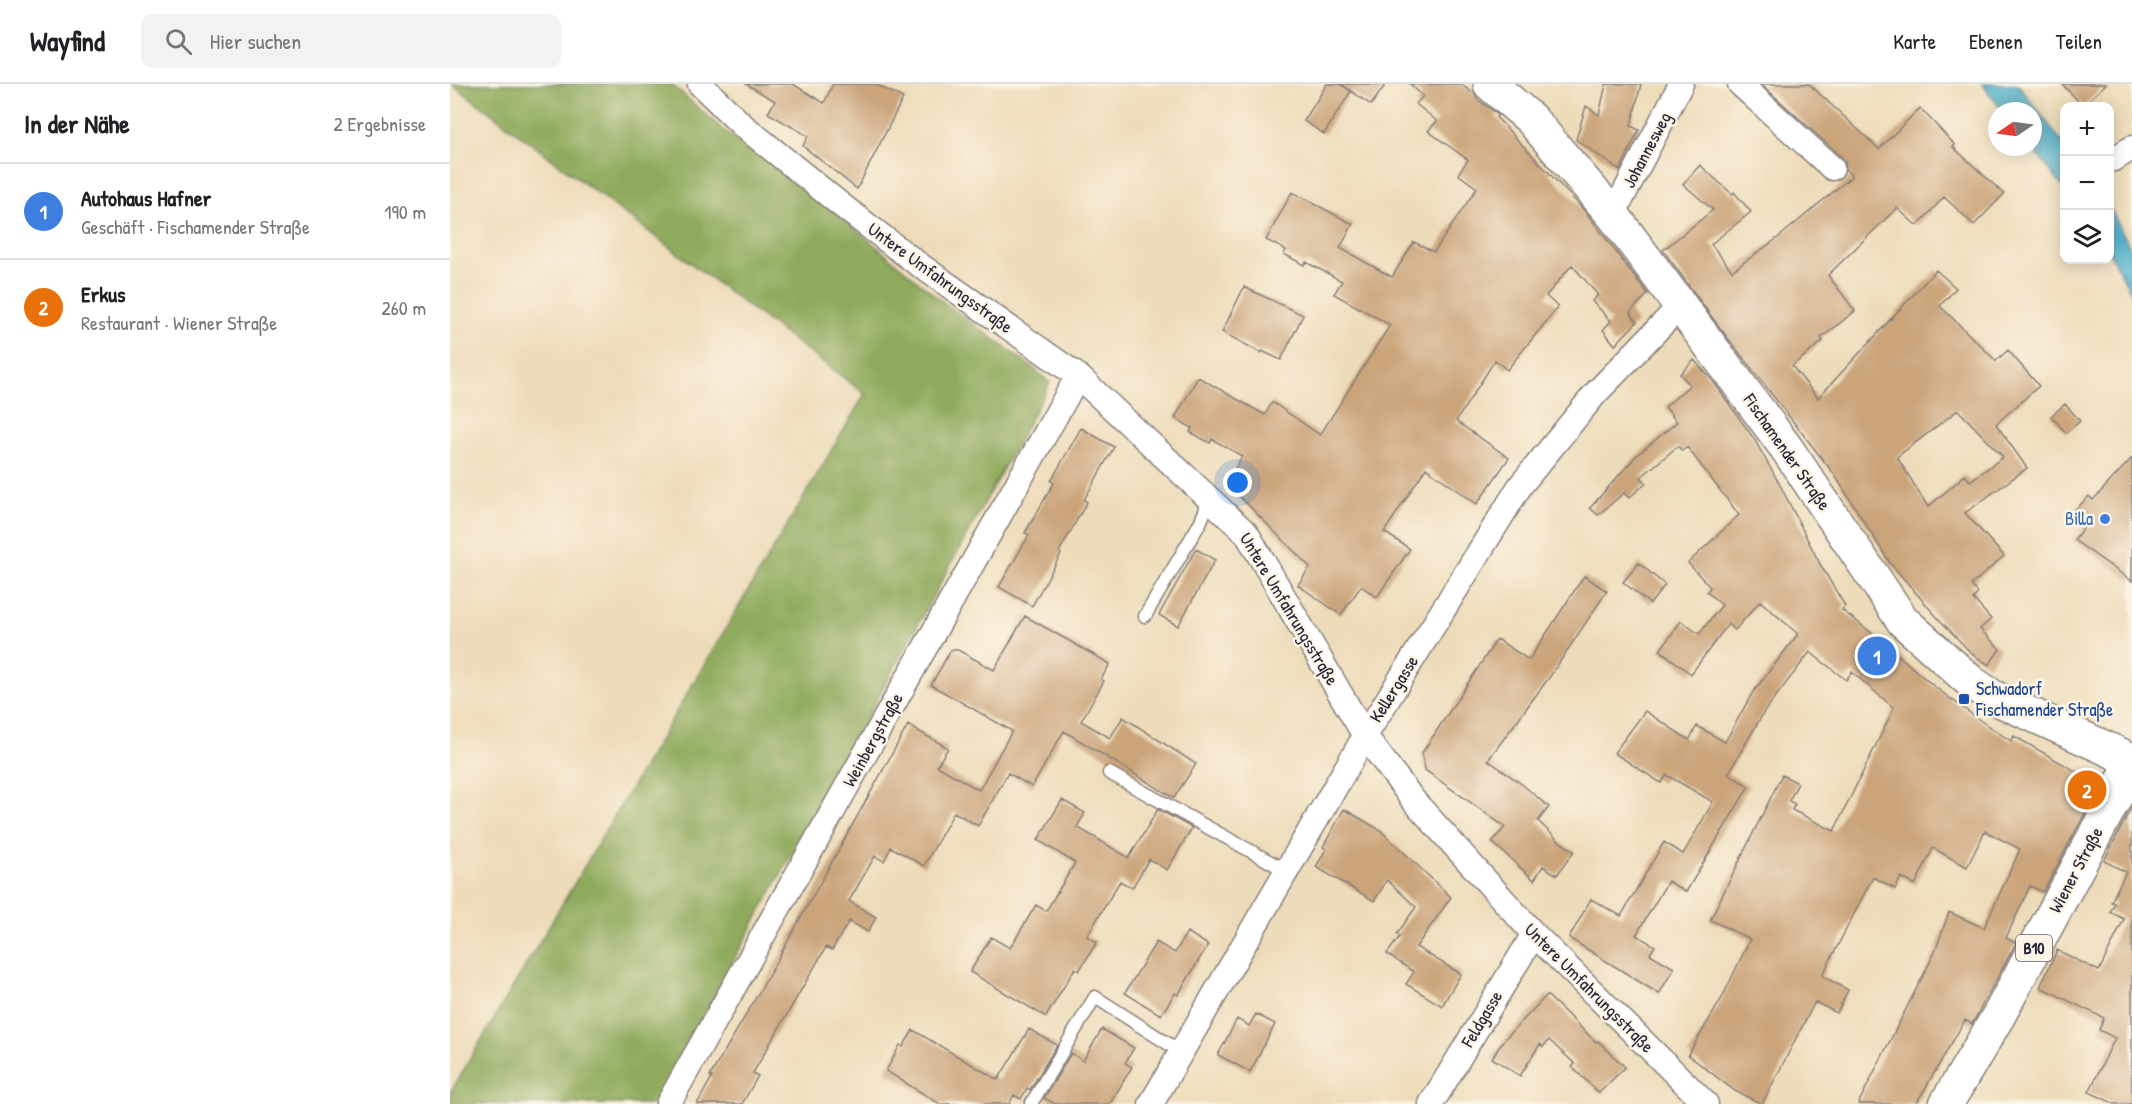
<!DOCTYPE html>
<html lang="de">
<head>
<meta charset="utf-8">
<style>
  body { margin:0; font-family:"Patrick Hand",sans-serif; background:#f2f2f2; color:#202124 }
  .controls { position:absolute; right:18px; top:18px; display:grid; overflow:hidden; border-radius:12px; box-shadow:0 3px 15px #0003 }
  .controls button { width:54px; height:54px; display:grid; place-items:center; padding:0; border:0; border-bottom:2px solid #e0e0e0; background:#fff; color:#202124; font:30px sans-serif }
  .compass { position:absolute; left:1538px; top:18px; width:54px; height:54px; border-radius:50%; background:#fff; box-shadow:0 3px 15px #0003; rotate:257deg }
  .you { position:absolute; left:788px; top:399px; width:21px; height:21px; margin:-15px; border:4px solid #fff; border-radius:50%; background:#1a73e8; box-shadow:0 0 0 9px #1a73e833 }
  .badge { display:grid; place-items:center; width:39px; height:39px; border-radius:50%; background:#b5179e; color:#fff; font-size:20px; font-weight:700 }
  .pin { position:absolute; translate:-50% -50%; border:3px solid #fff; box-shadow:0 2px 6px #0006 }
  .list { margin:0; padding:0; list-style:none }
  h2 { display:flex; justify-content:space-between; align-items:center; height:78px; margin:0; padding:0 24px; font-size:26px }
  h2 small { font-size:20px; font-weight:400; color:#757577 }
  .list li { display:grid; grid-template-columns:39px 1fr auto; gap:18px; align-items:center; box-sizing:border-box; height:96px; padding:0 24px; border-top:2px solid #e0e0e0 }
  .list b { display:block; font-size:22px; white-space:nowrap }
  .list p { margin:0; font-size:20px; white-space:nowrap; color:#757577 }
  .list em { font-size:20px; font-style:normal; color:#757577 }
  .icon { flex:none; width:33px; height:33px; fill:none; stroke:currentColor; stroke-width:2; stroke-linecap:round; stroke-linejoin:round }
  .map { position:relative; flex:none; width:1682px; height:1020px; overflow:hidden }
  header { display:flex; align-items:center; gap:36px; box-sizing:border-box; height:84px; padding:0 30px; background:#fff; border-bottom:2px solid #e0e0e0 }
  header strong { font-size:28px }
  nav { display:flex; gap:33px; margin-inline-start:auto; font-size:21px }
  .search { width:420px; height:54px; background:#f2f2f2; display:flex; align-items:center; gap:15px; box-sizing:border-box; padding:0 21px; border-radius:12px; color:#757577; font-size:22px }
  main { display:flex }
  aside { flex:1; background:#fff }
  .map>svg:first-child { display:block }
</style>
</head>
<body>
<header>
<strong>Wayfind</strong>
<div class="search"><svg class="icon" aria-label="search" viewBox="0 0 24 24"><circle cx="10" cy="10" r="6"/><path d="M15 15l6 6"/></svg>Hier suchen</div>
<nav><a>Karte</a><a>Ebenen</a><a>Teilen</a></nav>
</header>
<main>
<aside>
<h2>In der Nähe<small>2 Ergebnisse</small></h2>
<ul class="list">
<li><span class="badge" style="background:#3f7fe0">1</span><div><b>Autohaus Hafner</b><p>Geschäft · Fischamender Straße</p></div><em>190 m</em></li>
<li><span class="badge" style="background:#e8710a">2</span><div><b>Erkus</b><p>Restaurant · Wiener Straße</p></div><em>260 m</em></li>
</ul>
</aside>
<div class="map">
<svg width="1682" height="1020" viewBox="0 0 1682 1020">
  <rect width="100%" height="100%" fill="#fcf5e5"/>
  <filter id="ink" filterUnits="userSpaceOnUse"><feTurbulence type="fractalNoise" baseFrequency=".0167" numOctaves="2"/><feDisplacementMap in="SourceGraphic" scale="12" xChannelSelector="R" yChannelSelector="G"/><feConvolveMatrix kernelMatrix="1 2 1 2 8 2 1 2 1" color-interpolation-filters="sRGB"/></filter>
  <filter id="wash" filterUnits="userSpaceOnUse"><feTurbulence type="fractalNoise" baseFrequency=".008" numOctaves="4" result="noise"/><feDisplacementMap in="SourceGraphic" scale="24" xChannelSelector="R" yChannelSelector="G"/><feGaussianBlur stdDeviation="1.35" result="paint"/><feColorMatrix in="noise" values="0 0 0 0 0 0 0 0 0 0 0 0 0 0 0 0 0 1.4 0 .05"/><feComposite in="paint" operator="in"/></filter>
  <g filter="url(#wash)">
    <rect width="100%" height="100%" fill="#eddcb9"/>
    <path fill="#8eaa5c" stroke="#58664c" stroke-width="1.5" d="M 2,0 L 221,0 L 279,51 L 345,94 L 488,214 L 583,284 L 600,299 L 205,1020 L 0,1020 L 0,1009 L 415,310 Z"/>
    <path fill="#4cafcb" stroke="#376883" stroke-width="1.5" d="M 1532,0 L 1568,0 L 1614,61 L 1614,105 L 1582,63 L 1583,27 L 1553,27 Z
      M 1660,124 L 1682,167 L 1682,210 L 1660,170 Z"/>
    <g id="blocks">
      <path fill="#cba47a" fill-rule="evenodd" d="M 296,0 L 343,0 L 374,19 L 383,0 L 425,0 L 453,14 L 407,105 L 353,62 L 358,52 L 318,29 L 325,17 Z
        M 877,0 L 890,0 L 901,7 L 874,50 L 854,37 Z
        M 891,0 L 936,0 L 921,21 Z
        M 960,0 L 1010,0 L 1026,11 L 1027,15 L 1048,31 L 1046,33 L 1135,127 L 1198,210 L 1180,228 L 1187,238 L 1165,261 L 1153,246 L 1161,237 L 1142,217 L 1148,211 L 1122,181 L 1096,212 L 1108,223 L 1057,286 L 1045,276 L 1006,337 L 1059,374 L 1027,420 L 976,384 L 934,448 L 960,465 L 927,513 L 911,502 L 891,531 L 848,501 L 860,483 L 777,400 L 792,372 L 762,355 L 760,359 L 740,348 L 742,344 L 725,334 L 748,293 L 815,331 L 822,318 L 870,351 L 940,241 L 884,210 L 892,197 L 856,178 L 854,181 L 834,170 L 836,166 L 816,156 L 842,108 L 903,140 L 890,164 L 942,193 L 964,158 L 984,168 L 1027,104 L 1008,90 L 1018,76 L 978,47 L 987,37 L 966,20 L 973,12 Z
        M 1156,0 L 1191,0 L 1181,42 L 1189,46 L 1170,86 L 1126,56 L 1136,22 L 1149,31 Z
        M 1311,0 L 1359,0 L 1429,65 L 1470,24 L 1505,61 L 1503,63 L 1554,110 L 1524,141 L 1494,113 L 1467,142 L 1447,124 L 1378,191 L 1405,227 L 1371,254 L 1373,257 L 1342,282 L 1368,314 L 1486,186 L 1506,204 L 1490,222 L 1546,277 L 1558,266 L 1589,302 L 1546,340 L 1577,384 L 1515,429 L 1554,472 L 1521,501 L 1528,509 L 1523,515 L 1541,535 L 1530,545 L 1550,565 L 1539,581 L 1522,570 L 1486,532 L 1440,479 L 1384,390 L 1270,244 L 1213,166 L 1263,126 L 1233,100 L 1250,81 L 1282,110 L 1284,108 L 1301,128 L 1261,160 L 1282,187 L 1329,153 L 1402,92 L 1396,86 L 1395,79 L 1392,73 ZM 1508,326 L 1553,373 L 1520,397 L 1515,391 L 1478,423 L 1447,373 Z
        M 1612,0 L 1656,0 L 1633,22 Z
        M 794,203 L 853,231 L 831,276 L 812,267 L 811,269 L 772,248 Z
        M 1244,276 L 1263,297 L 1304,355 L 1329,399 L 1371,482 L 1395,522 L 1392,526 L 1427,553 L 1486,604 L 1531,637 L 1561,657 L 1564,652 L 1650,701 L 1593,808 L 1580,802 L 1556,854 L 1566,859 L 1522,940 L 1515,936 L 1466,1020 L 1408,1020 L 1485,868 L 1499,828 L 1534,844 L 1570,765 L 1535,747 L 1517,783 L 1483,764 L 1465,801 L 1451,793 L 1445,805 L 1423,793 L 1372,892 L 1398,906 L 1387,929 L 1365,918 L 1312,1020 L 1285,1007 L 1238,971 L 1272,914 L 1300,855 L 1260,836 L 1332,691 L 1348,699 L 1339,717 L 1345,720 L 1342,726 L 1384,747 L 1444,624 L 1402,588 L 1396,596 L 1360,568 L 1314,628 L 1278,690 L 1299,702 L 1236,808 L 1218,797 L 1186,851 L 1205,862 L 1200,870 L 1224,884 L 1209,910 L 1119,854 L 1141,815 L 1171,832 L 1214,758 L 1233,770 L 1263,718 L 1217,691 L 1211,699 L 1164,669 L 1195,627 L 1239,656 L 1247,642 L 1275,658 L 1303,608 L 1348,550 L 1310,517 L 1285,546 L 1278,540 L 1241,590 L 1210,566 L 1231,537 L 1249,550 L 1272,521 L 1257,508 L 1260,503 L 1238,479 L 1289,431 L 1237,363 L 1232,367 L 1228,362 L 1191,393 L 1196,399 L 1179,414 L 1174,409 L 1148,431 L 1140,424 L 1186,372 L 1227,338 L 1215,323 L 1240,301 L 1230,290 Z
        M 1615,320 L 1630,337 L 1616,349 L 1601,332 Z
        M 631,344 L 664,363 L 634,416 L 637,418 L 609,468 L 611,470 L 582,522 L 549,503 L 579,451 L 575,449 L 604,399 L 601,397 Z
        M 1682,374 L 1682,497 L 1624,456 L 1635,441 L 1622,429 L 1639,412 L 1643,416 Z
        M 746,465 L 765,476 L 728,542 L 709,531 Z
        M 1189,479 L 1215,501 L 1200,520 L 1173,498 Z
        M 1134,492 L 1157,507 L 1101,591 L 1038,676 L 1073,701 L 1099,723 L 1088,737 L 1110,758 L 1124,767 L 1107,791 L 1093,782 L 1084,796 L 1042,758 L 1055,743 L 975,686 L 972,669 L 1047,555 L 1079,576 Z
        M 575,532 L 660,580 L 651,595 L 654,597 L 631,637 L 660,654 L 673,633 L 746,680 L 724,714 L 614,647 L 582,703 L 558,689 L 528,742 L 504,728 L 474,782 L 441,763 L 434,777 L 425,772 L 399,817 L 426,833 L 418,848 L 399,837 L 382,866 L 376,863 L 303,989 L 308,992 L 292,1020 L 247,1020 L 262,993 L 260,992 L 314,900 L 458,641 L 498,664 L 487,682 L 529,706 L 562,647 L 481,601 L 501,566 L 508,566 L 544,586 Z
        M 612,716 L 635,729 L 627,743 L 679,774 L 708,725 L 742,744 L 717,786 L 699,775 L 682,804 L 670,797 L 637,852 L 647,858 L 629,887 L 625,884 L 596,933 L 520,888 L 541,853 L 560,864 L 586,821 L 596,827 L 625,779 L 588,756 Z
        M 1682,722 L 1682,1020 L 1665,1020 L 1639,1008 L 1665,954 L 1649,946 L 1654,934 L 1590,903 L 1607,866 L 1649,887 L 1674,835 L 1660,828 L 1665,819 L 1661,818 L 1676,788 L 1654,777 Z
        M 894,725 L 930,746 L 1001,813 L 966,863 L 1011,890 L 992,922 L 956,900 L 964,888 L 937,870 L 950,852 L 947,850 L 966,823 L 937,796 L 924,817 L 866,783 L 876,765 L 873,763 Z
        M 737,848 L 758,861 L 728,911 L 725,909 L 711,931 L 675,909 L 706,858 L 725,869 Z
        M 1097,911 L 1146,958 L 1148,957 L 1175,983 L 1149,1009 L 1122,983 L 1125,980 L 1099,956 L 1093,963 L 1090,960 L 1070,992 L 1042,974 L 1053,957 Z
        M 806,930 L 825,940 L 800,988 L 768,971 L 787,935 L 799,942 Z
        M 579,945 L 607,961 L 580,1006 L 577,1004 L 571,1015 L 564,1011 L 559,1020 L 490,1020 L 436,987 L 450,961 L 453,963 L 463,946 L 548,996 Z
        M 652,945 L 684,964 L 675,979 L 682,983 L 660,1020 L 605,1020 L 594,1014 L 621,969 L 633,977 Z"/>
    </g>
  </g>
  <g filter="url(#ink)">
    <use href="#blocks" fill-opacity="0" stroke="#887f7a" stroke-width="1.5"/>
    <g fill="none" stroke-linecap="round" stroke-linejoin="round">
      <defs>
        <path id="service" d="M 695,532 L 750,439 L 760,415
          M 659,689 L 837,787
          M 581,1020 L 645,913 L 731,968"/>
        <path id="minor" d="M 250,0 L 291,40 L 391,121 L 464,177 L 628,292 L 797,450 L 915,652 L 964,717 L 1084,850 L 1256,1020
          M 1290,0 L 1382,84
          M 1664,75 L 1682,64
          M 1163,131 L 1231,0
          M 218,1020 L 628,292
          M 701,1020 L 915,652 L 1070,402 L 1145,310 L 1231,221
          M 981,1020 L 1084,850"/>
        <path id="secondary" d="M 1040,0 L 1081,35 L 1163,131 L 1337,365 L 1453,537 L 1521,598 L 1543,613 L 1682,676"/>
        <path id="primary" d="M 1496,1020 L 1549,931 L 1669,706 L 1682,676"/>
      </defs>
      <use href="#service" stroke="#887f7a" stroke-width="15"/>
      <use href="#minor" stroke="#887f7a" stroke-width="27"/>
      <use href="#secondary" stroke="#887f7a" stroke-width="36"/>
      <use href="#primary" stroke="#887f7a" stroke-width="36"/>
      <use href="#service" stroke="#fff" stroke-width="12"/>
      <use href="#minor" stroke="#fff" stroke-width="24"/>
      <use href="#secondary" stroke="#fff" stroke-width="33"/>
      <use href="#primary" stroke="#fff" stroke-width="33"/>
    </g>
  </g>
  <circle fill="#3f7fe0" stroke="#fcf5e5" stroke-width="2" cx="1655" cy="435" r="6"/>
  <rect fill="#1a4fb4" stroke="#fcf5e5" stroke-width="2" x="1508" y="609" width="12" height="12" rx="3"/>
  <g text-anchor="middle" stroke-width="5" stroke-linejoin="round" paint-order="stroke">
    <rect fill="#fcf5e5" stroke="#63616e" stroke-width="1.5" x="1566" y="851" width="36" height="26" rx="4.5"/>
    <g font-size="16" font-weight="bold" fill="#22223b">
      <text x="1584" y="870">B10</text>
    </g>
    <g font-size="18" fill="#22223b" stroke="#fcf5e5">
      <text transform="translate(1197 66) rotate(-62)" y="6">Johannesweg</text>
      <text transform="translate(490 194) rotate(36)" y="6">Untere Umfahrungsstraße</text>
      <text transform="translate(1337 368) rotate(55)" y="6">Fischamender Straße</text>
      <text transform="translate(839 525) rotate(59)" y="6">Untere Umfahrungsstraße</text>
      <text transform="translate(944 605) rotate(-58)" y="6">Kellergasse</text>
      <text transform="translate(423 656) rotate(-61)" y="6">Weinbergstraße</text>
      <text transform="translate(1626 786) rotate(-62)" y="6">Wiener Straße</text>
      <text transform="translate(1139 904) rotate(45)" y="6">Untere Umfahrungsstraße</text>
      <text transform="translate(1032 935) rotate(-59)" y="6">Feldgasse</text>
    </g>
    <g font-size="18" fill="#366cbe" stroke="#fcf5e5" text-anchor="end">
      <text x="1643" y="441">Billa</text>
    </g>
    <g font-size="18" fill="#164399" stroke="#fcf5e5" text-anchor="start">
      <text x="1526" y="611">Schwadorf<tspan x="1526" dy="21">Fischamender Straße</tspan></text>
    </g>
  </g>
</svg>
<div class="controls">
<button>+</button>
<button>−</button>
<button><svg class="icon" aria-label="layers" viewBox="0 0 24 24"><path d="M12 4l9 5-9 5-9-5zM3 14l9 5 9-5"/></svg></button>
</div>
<svg class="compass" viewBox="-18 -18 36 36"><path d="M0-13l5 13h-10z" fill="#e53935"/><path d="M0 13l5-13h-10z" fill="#757577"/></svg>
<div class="you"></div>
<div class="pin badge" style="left:1427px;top:572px;background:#3f7fe0">1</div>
<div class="pin badge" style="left:1637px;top:706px;background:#e8710a">2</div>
</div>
</main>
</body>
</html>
